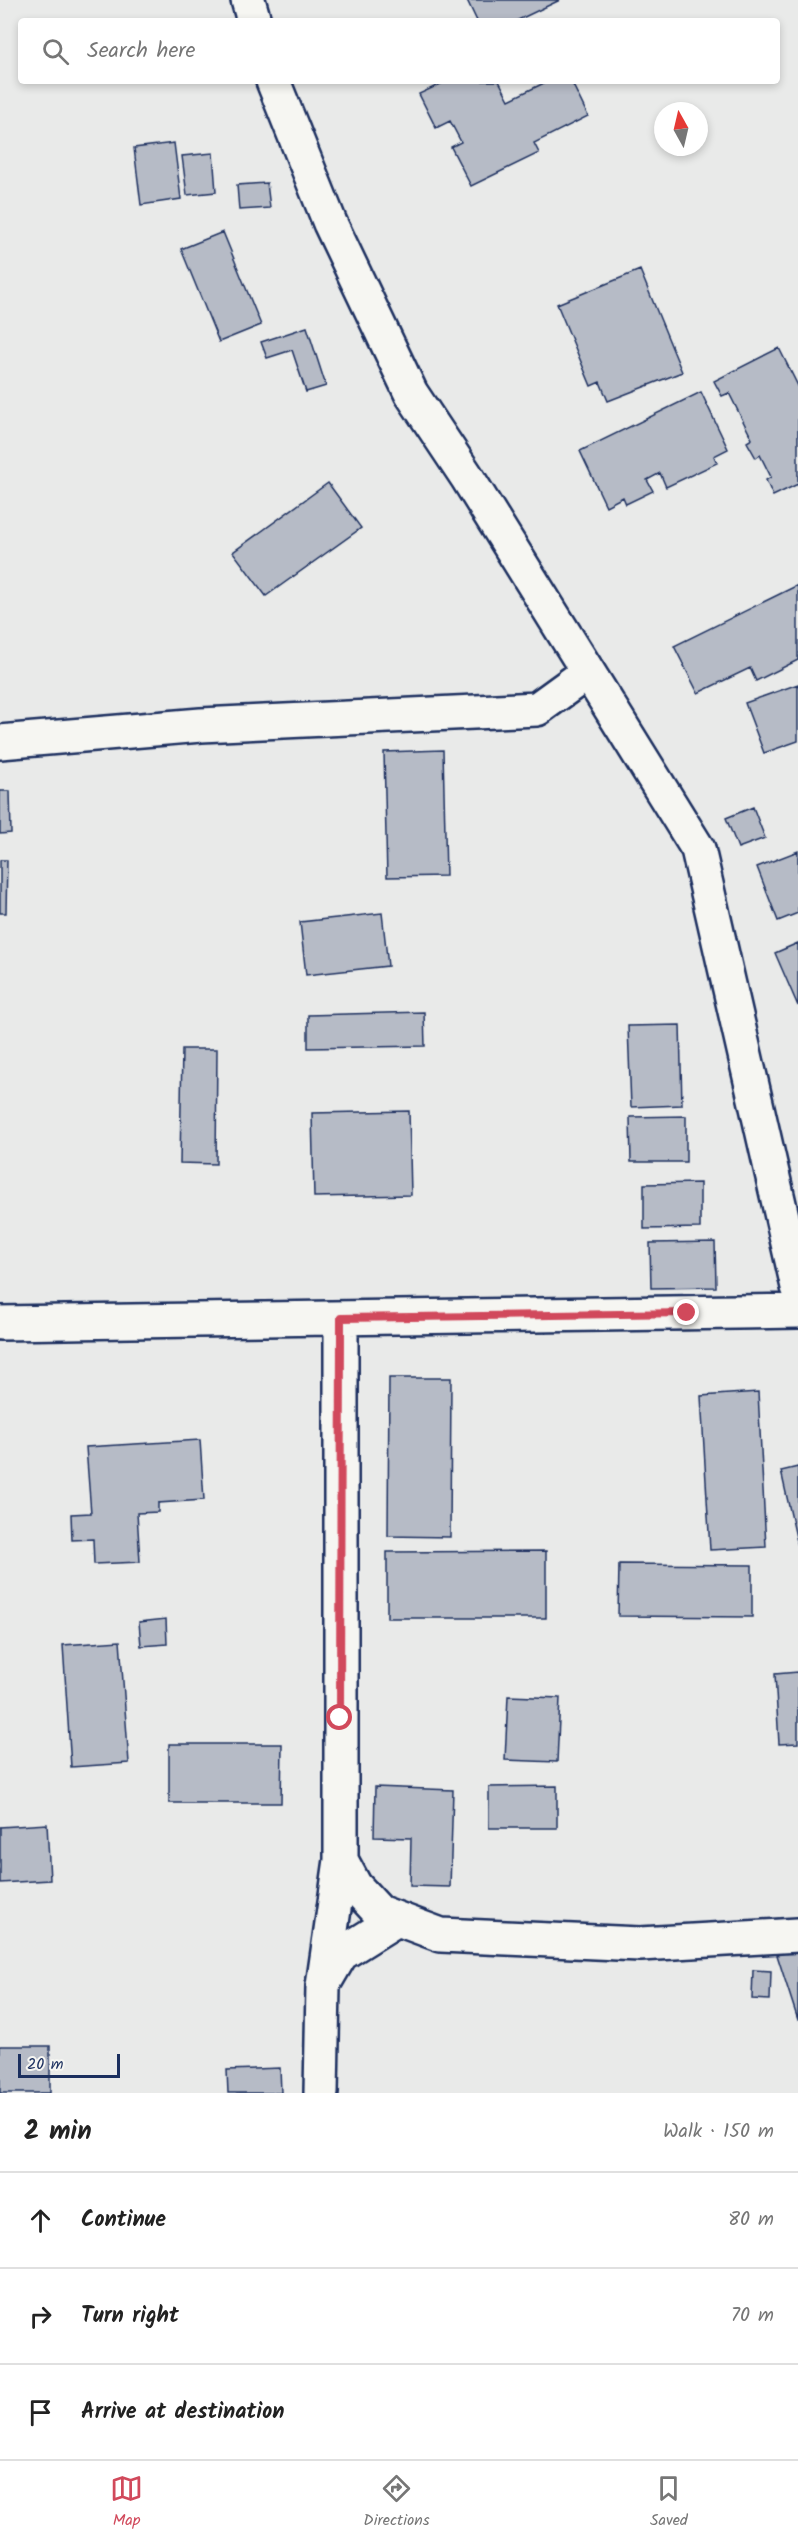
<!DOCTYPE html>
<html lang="en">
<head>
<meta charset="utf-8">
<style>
  body { margin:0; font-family:Kalam,sans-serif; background:#f6f6f6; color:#222 }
  .compass { position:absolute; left:654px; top:102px; width:54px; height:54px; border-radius:50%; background:#fff; box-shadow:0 3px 9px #0003; rotate:352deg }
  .scale { position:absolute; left:18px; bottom:15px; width:102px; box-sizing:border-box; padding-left:6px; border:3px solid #1b2f5e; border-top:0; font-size:16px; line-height:21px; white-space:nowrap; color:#1b2f5e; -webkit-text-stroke:4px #f6f6f2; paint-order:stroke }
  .stop { position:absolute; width:18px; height:18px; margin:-14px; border:4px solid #d1495b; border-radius:50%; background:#fff }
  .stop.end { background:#d1495b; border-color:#fff; box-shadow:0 2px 6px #0008 }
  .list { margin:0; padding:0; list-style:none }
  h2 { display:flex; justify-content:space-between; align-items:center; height:78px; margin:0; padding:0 24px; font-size:26px }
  h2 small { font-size:20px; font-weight:400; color:#767676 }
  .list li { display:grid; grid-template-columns:39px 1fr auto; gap:18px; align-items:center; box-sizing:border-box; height:96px; padding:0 24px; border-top:2px solid #e0e0e0 }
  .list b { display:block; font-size:22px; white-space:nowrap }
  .list em { font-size:20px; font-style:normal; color:#767676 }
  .icon { flex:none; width:33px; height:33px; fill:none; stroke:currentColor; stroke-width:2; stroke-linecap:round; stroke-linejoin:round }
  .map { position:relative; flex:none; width:798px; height:2093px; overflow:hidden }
  .search { position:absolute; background:#fff; box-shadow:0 3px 9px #0003; left:18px; right:18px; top:18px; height:66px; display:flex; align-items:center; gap:15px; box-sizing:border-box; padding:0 21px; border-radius:6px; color:#767676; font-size:22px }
  .sheet { height:366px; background:#fff }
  nav { display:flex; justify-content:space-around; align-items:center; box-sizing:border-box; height:84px; border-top:2px solid #e0e0e0; background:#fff; font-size:16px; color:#767676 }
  nav a { display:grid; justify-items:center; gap:3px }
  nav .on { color:#d1495b }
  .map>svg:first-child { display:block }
</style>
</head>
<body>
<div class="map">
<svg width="798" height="2093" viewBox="0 0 798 2093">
  <rect width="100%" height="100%" fill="#e9eae9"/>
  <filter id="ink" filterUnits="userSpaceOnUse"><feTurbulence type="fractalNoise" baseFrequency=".0167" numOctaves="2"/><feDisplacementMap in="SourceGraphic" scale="12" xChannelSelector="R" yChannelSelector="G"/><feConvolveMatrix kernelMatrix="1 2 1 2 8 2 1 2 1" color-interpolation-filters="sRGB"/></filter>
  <g filter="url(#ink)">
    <path fill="#b6bbc6" stroke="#1b2f5e" stroke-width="1.5" d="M 467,0 L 560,0 L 516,21 L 477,21 Z
      M 447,81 L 499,81 L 509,100 L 548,81 L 571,81 L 588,116 L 534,143 L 539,153 L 471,186 L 451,147 L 461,142 L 450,121 L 436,128 L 419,94 Z
      M 174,143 L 181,199 L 141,205 L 134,148 Z
      M 213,153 L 216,192 L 187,195 L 182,156 Z
      M 267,183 L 270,208 L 239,210 L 237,185 Z
      M 223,232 L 261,325 L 219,342 L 181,249 Z
      M 640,270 L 682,372 L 608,401 L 600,382 L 591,386 L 557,304 Z
      M 307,327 L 326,386 L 306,392 L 292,350 L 267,358 L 261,342 Z
      M 779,348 L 798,386 L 798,484 L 773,496 L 766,480 L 771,477 L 760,455 L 756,458 L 747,442 L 752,439 L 729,393 L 722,396 L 714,381 Z
      M 701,392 L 728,449 L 714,456 L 717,463 L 666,487 L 660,473 L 647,480 L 653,491 L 626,504 L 623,497 L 606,506 L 580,451 Z
      M 328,483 L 361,528 L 266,596 L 233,552 Z
      M 798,585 L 798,660 L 756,681 L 750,668 L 698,693 L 674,646 Z
      M 798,684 L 798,741 L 764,753 L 745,703 Z
      M 443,750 L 446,876 L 387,877 L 384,752 Z
      M 0,791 L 10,791 L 11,833 L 0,834 Z
      M 753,807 L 765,838 L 738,848 L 726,818 Z
      M 798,851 L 798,913 L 778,921 L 757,867 Z
      M 0,860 L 7,860 L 6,913 L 0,913 Z
      M 382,913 L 388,966 L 306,975 L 300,922 Z
      M 798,943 L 798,1006 L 775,953 Z
      M 424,1012 L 425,1046 L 308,1048 L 308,1015 Z
      M 680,1025 L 682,1105 L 631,1107 L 628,1026 Z
      M 182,1049 L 217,1049 L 216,1164 L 180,1163 Z
      M 409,1111 L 411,1195 L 314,1197 L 312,1113 Z
      M 686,1116 L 686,1162 L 631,1162 L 630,1117 Z
      M 700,1183 L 700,1228 L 644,1229 L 644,1184 Z
      M 715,1242 L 716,1287 L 651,1288 L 650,1243 Z
      M 389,1378 L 451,1378 L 450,1537 L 388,1536 Z
      M 758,1392 L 766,1547 L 710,1550 L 701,1396 Z
      M 200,1440 L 204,1500 L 158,1503 L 158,1512 L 137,1513 L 140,1562 L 94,1564 L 93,1539 L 72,1540 L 71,1514 L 91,1513 L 86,1447 Z
      M 798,1467 L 798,1546 L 781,1471 Z
      M 546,1551 L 546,1618 L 387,1618 L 387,1552 Z
      M 619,1564 L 752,1565 L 752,1617 L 618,1616 Z
      M 166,1619 L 167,1644 L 141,1646 L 139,1622 Z
      M 120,1641 L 129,1763 L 71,1767 L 63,1645 Z
      M 798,1672 L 798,1743 L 779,1744 L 775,1674 Z
      M 508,1696 L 560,1698 L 557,1762 L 505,1760 Z
      M 169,1744 L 282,1744 L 281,1803 L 169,1803 Z
      M 557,1786 L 557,1828 L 489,1828 L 489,1787 Z
      M 375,1787 L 453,1790 L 450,1887 L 410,1886 L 411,1838 L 374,1837 Z
      M 47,1824 L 50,1880 L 0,1883 L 0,1827 Z
      M 798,1948 L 798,2020 L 777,1955 Z
      M 753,1970 L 771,1971 L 770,2000 L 752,1999 Z
      M 0,2046 L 50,2046 L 50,2093 L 0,2093 Z
      M 280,2068 L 281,2093 L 228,2093 L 227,2070 Z"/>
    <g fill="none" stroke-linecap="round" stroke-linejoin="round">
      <defs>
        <path id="minor" d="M 248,0 L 254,21
          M 273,81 L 330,223 L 411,393 L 467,477 L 698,849 L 798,1287
          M 0,742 L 201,725 L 537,709 L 588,672
          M 0,1323 L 798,1311
          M 341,1860 L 355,1886 L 379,1912 L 441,1935 L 640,1944 L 798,1935
          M 324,1983 L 341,1954 L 397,1919
          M 321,2093 L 323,1986 L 341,1860 L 341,1318"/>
      </defs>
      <use href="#minor" stroke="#1b2f5e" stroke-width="38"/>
      <use href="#minor" stroke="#f6f6f2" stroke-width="33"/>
    </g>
  </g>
  <g fill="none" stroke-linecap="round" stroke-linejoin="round" filter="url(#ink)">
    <path stroke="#d1495b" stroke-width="8" d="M 340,1718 L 341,1318 L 687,1313"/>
  </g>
</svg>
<svg class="compass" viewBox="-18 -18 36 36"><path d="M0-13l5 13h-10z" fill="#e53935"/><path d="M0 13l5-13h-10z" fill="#767676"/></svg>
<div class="scale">20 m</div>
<div class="stop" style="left:340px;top:1718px"></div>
<div class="stop end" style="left:687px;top:1313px"></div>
<div class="search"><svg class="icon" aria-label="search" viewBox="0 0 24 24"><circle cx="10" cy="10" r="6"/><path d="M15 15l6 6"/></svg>Search here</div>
</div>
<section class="sheet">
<h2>2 min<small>Walk · 150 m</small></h2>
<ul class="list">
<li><svg class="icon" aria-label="ahead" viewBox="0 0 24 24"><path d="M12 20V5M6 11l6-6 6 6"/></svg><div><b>Continue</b></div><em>80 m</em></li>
<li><svg class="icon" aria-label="right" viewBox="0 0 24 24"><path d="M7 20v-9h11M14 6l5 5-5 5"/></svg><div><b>Turn right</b></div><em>70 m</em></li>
<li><svg class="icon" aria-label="arrive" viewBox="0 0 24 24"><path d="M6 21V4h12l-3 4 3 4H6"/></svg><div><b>Arrive at destination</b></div></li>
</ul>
</section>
<nav>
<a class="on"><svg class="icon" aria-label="map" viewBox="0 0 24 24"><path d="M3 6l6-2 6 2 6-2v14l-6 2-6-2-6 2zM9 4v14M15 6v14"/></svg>Map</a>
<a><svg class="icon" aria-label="directions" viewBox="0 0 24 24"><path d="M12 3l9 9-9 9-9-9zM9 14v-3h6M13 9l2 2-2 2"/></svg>Directions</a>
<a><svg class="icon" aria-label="saved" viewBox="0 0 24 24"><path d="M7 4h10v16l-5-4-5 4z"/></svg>Saved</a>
</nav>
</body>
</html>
